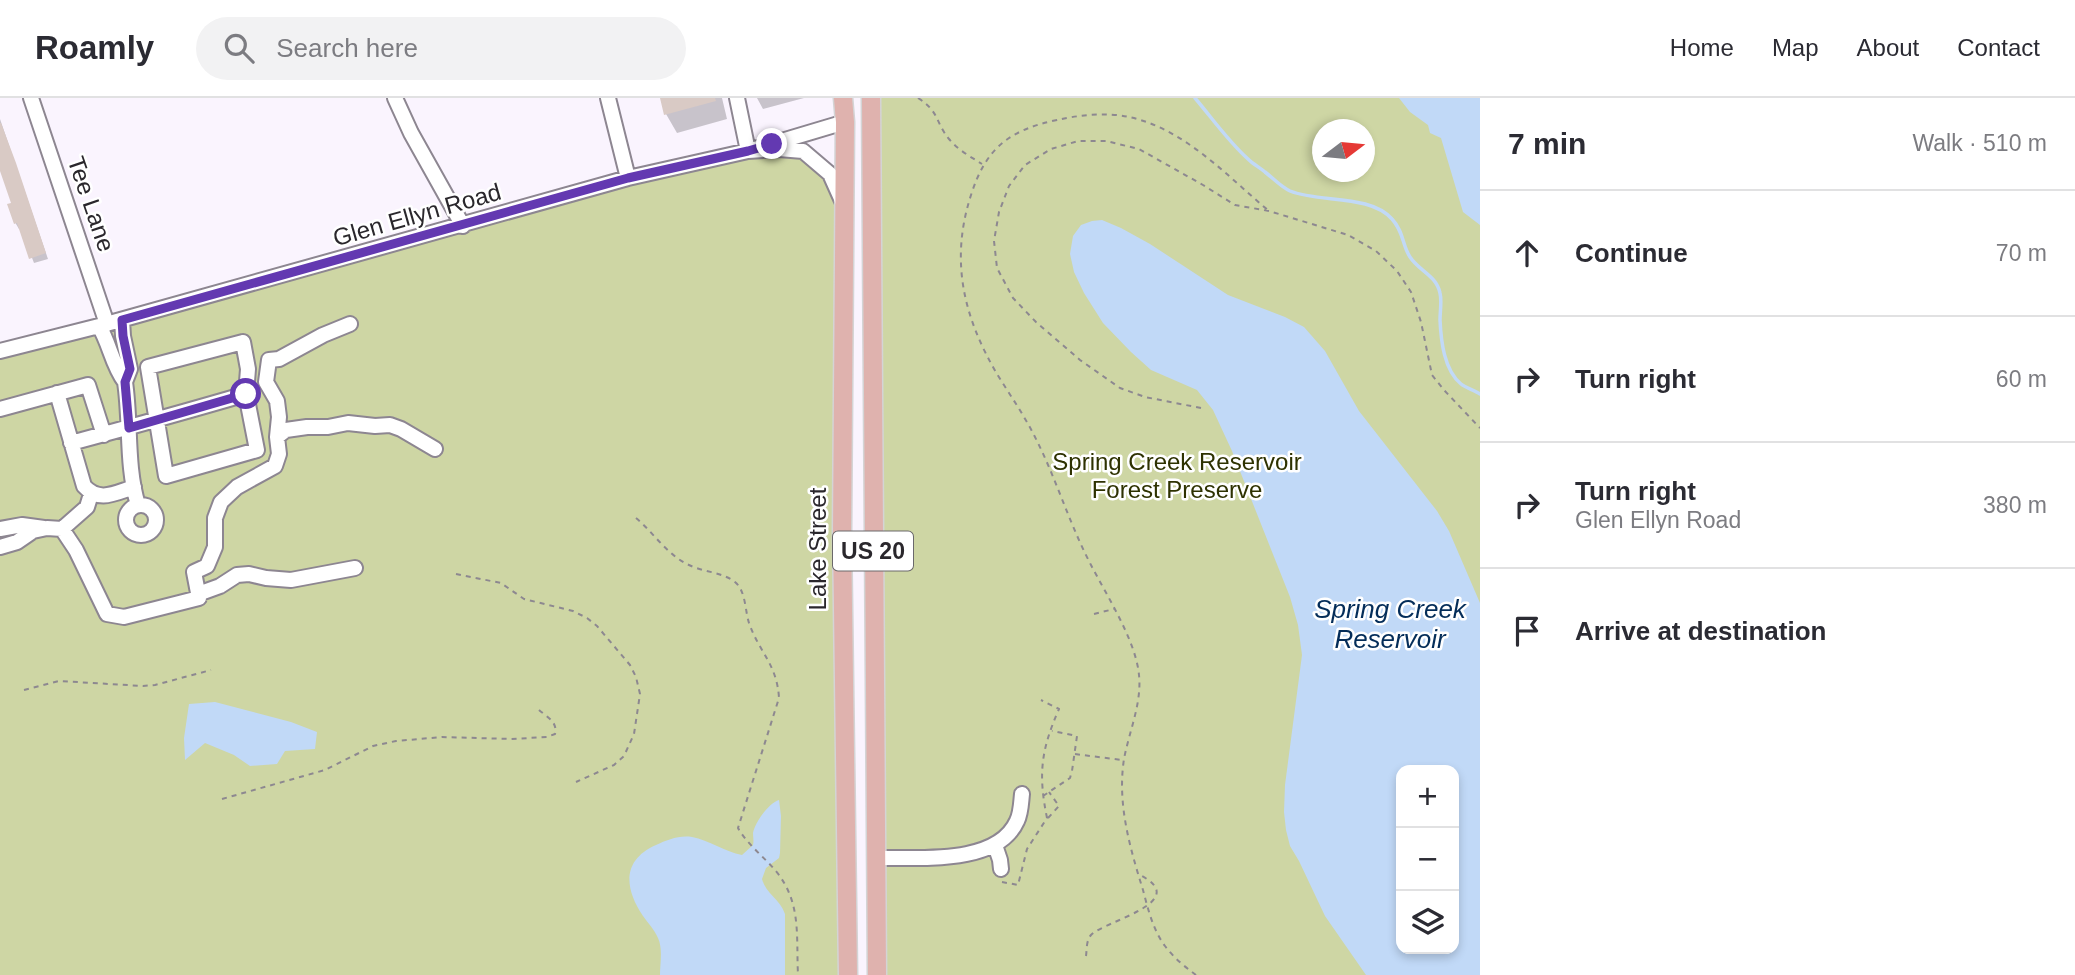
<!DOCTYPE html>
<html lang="en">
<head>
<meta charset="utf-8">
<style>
  body { margin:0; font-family:Arial,sans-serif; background:#f2f2f3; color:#2b2b33 }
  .controls { position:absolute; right:21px; bottom:21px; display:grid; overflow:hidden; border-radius:14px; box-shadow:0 4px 10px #0003 }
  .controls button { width:63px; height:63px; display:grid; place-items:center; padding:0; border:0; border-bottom:2px solid #e1e1e2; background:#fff; color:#2b2b33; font:35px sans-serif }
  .compass { position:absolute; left:1312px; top:21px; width:63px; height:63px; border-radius:50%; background:#fff; box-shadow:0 4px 10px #0003; rotate:74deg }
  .stop { position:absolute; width:21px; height:21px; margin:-16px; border:5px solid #6339b1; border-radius:50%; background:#fff }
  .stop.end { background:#6339b1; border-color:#fff; box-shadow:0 2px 7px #0008 }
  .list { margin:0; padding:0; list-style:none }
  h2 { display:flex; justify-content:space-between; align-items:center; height:91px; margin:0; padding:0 28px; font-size:30px }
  h2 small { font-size:23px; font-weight:400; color:#7c7c81 }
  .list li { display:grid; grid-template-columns:46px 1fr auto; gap:21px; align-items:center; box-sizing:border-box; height:126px; padding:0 28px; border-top:2px solid #e1e1e2 }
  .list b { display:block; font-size:26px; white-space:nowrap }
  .list p { margin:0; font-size:23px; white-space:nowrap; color:#7c7c81 }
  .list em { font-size:23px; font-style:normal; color:#7c7c81 }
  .icon { flex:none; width:38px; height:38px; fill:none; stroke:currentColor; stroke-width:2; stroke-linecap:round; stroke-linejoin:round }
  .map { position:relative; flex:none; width:1480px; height:877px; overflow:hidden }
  header { display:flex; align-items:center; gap:42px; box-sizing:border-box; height:98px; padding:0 35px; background:#fff; border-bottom:2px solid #e1e1e2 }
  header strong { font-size:33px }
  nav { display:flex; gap:38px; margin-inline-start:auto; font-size:24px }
  .search { width:490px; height:63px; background:#f2f2f3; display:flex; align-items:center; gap:18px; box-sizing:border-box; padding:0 24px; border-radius:38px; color:#7c7c81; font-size:26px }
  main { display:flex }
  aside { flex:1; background:#fff }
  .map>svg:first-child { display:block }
</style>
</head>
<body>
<header>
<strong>Roamly</strong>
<div class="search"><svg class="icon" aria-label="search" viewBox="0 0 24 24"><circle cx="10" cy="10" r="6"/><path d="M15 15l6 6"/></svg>Search here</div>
<nav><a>Home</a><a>Map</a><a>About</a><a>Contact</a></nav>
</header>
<main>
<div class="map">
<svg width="1480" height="877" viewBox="0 0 1480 877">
  <rect width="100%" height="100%" fill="#faf4fe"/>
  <path fill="#ced6a4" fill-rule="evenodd" d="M 871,0 L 1406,0 L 1480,83 L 1480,877 L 878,877 ZM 1322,32 L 1364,32 L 1364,74 L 1322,74 ZM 1401,672 L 1454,672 L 1454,851 L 1401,851 Z
    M 773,56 C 780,57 789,56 796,58 C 820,66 830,89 839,110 L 846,877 L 0,877 L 0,261 L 629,86 L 750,58 Z"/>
  <path fill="#c1d9f7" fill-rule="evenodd" d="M 1399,0 L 1480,0 L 1480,127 L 1463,114 L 1441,40 L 1430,35 L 1428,27 L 1410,14 Z
    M 1102,122 L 1121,130 L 1150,146 L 1228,197 L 1285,219 L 1304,229 L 1325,253 L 1359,313 L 1437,413 L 1449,433 L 1480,505 L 1480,877 L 1366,877 L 1325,818 L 1299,763 L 1290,748 L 1286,732 L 1284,714 L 1285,687 L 1302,557 L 1298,527 L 1290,499 L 1232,353 L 1213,312 L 1197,292 L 1151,272 L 1131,254 L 1103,225 L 1084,195 L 1074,174 L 1070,156 L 1073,138 L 1081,127 L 1092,123 ZM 1454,672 L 1454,851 L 1401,851 L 1401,672 Z
    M 215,604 L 291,624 L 317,634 L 315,651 L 285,653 L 277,666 L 250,668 L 234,657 L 205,645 L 185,662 L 184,640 L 189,606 Z
    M 779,702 L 781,718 L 780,755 L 779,760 L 766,770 L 762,781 C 766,796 780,801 785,816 L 785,877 L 660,877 C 660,865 663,851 658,840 C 654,831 648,825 643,818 C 624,790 622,762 656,747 C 667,742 679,737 692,739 C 709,742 725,754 742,757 L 753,747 C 754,743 753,739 753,735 C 755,724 769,705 779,702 Z"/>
  <path fill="#0003" d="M 662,0 L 722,0 L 727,21 L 677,35 L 666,16 Z
    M 757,0 L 804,0 L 763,11 Z
    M 0,21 L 48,161 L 34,165 L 21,131 L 19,131 L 16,126 L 10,107 L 14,106 L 0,67 Z"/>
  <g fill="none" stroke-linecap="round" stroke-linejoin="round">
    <path stroke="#c1d9f7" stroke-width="3.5" d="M 1195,0 C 1212,20 1228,43 1248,61 C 1253,66 1259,69 1265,74 C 1273,80 1281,89 1290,93 C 1320,105 1370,96 1392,121 C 1404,134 1402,147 1410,159 C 1419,173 1436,177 1440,195 C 1442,203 1440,213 1440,222 C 1441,243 1444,272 1461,286 C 1466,290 1474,292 1480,296"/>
  </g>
  <path fill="#d9cac5" d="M 660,0 L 715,0 L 716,3 L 664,17 Z
    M 0,25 L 1,25 L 16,65 L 46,155 L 29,161 L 17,125 L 14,126 L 7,106 L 11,105 L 0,73 Z"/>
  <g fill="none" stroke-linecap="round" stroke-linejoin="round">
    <defs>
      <path id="minor" d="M 31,0 L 107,226
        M 395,0 L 411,35 L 463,128
        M 608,0 L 628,80
        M 737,0 L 748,53 L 779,51 L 803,53 L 830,76 L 843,105
        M 99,228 C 110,246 112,267 125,284 L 130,271 L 123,238 L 122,222
        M 0,253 L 99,228 L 628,80 L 748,53 L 845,24
        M 125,284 C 131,324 126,368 138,407
        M 57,295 L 84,388 C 99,405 115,395 134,389
        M 0,311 L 88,287 L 104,337
        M 277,339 L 279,319 L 277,303 L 266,284 L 269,262 L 279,261 L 323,237 L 350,226
        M 71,345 C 130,329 188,313 246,296 L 248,271 L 243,244 L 148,269 L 166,378 L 257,352 L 246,296
        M126 422a15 15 0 1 1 30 0a15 15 0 1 1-30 0Z
        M 0,431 L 22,427 L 44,430
        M 62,431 L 87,409 L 91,396
        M 0,449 L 17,444 L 33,433 L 47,430 L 62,431 L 76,452 L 107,516 L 124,519 L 199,500 L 194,474 L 207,468 L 215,449 L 215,420 L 221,404 L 237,389 L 275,368 L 279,356 L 277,339 L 286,332 L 307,329 L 328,329 L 348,325 L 375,328 L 390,327 L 401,331 L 435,351
        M 198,496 L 220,488 L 237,477 L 249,476 L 266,480 L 291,482 L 355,470
        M 995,747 L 1000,762 L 1001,771
        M 875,760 C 917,759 997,768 1017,723 C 1021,715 1021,705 1022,696"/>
      <path id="major" d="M 843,0 L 845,24 L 842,436 L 848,877
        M 871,0 L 877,877"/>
    </defs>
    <use href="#minor" stroke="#8d8691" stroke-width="18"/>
    <use href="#major" stroke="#d4d4d5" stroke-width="21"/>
    <path stroke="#8d8890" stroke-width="2" stroke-dasharray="5 5" stroke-linecap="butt" d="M 918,0 C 940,14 935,24 949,41 C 958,52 971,59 982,66
      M 1201,310 L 1145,299 L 1120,290 L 1080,262 L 1036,224 L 1013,200 L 997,170 L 994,143 L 999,114 L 1009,88 L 1025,67 L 1051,51 L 1078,43 L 1106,43 L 1139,51 L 1203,87 L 1235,107 L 1269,113 L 1348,137 L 1376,153 L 1397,173 L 1411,194 L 1421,224 L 1432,277 L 1444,292 L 1480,330
      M 636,420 C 654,435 667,457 689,467 C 703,474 722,474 735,484 C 746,493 745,513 749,525 C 759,554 777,566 779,600 L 738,730 C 747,746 763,758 775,772 C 802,804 796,838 798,877
      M 456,476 L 501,485 L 524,501 L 573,513 L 587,520 L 597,528 L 630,567 L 636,579 L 640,596 L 634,636 L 624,658 L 614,667 L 576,684
      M 1094,516 L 1114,511
      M 24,592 L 59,583 L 143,588 L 155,587 L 211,572
      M 1075,656 L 1122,662
      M 1043,698 L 1070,680 L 1072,673 L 1077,638 L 1052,633
      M 222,701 L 325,672 L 373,648 L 396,643 L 442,639 L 511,641 L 547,639 L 555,636 C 558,624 547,619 539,612
      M 1048,720 L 1059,708 L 1049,694
      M 1002,784 L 1018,787 L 1027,751 L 1047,720 C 1038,676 1041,652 1059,611 L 1041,602
      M 1086,858 C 1087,851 1086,843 1091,837 C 1104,823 1193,804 1140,777
      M 1196,877 C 1185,869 1174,860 1165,848 C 1153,832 1148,811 1143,792 C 1130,750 1117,706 1124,661 C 1129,634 1142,605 1139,577 C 1136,543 1107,498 1091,467 C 1069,425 1056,380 1035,339 C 1024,317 1010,297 997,276 C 963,218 950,162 971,97 C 986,50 1009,32 1057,22 C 1079,17 1107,14 1129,19 C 1185,31 1227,78 1269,113"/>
    <use href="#minor" stroke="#fff" stroke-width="14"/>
    <use href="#major" stroke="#dfb2ae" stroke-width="18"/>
  </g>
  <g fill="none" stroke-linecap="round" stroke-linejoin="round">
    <path stroke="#6339b1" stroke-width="9" d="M 246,296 L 129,330 L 125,284 L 130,271 L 123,238 L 122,222 L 628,80 L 748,53 L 772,46"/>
  </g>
  <g text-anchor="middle" stroke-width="5" stroke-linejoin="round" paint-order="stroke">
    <rect fill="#fff" stroke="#6a686b" stroke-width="2" x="833" y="433.5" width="80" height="39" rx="5"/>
    <g font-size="23" font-weight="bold" fill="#2a272c">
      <text x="873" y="461">US 20</text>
    </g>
    <g font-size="24" fill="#2a272c" stroke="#fff">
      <text transform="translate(91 106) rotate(71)" y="8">Tee Lane</text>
      <text transform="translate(417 117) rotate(-16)" y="8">Glen Ellyn Road</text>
      <text transform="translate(818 451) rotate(-90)" y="8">Lake Street</text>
    </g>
    <g font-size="24" fill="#2e3201" stroke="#fff">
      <text x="1177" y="372">Spring Creek Reservoir<tspan x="1177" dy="28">Forest Preserve</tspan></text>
    </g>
    <g font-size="26" font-style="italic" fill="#042d59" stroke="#fff">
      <text x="1390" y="520">Spring Creek<tspan x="1390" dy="30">Reservoir</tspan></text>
    </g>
  </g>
</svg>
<div class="controls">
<button>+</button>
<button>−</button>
<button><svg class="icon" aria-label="layers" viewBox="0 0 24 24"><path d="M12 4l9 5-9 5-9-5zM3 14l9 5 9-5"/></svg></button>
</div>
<svg class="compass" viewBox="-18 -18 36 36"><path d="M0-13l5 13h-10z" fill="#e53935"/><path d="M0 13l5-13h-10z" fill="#7c7c81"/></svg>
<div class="stop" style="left:246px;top:296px"></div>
<div class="stop end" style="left:772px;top:46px"></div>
</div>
<aside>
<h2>7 min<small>Walk · 510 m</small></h2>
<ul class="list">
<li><svg class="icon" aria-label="ahead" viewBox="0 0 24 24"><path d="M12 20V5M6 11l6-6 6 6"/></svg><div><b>Continue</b></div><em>70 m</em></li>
<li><svg class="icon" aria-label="right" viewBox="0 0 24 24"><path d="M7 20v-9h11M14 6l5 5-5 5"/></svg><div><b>Turn right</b></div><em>60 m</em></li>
<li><svg class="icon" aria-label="right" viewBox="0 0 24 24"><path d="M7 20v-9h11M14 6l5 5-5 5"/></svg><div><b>Turn right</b><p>Glen Ellyn Road</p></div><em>380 m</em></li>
<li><svg class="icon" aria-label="arrive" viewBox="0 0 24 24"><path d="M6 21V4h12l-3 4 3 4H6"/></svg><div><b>Arrive at destination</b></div></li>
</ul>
</aside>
</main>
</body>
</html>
